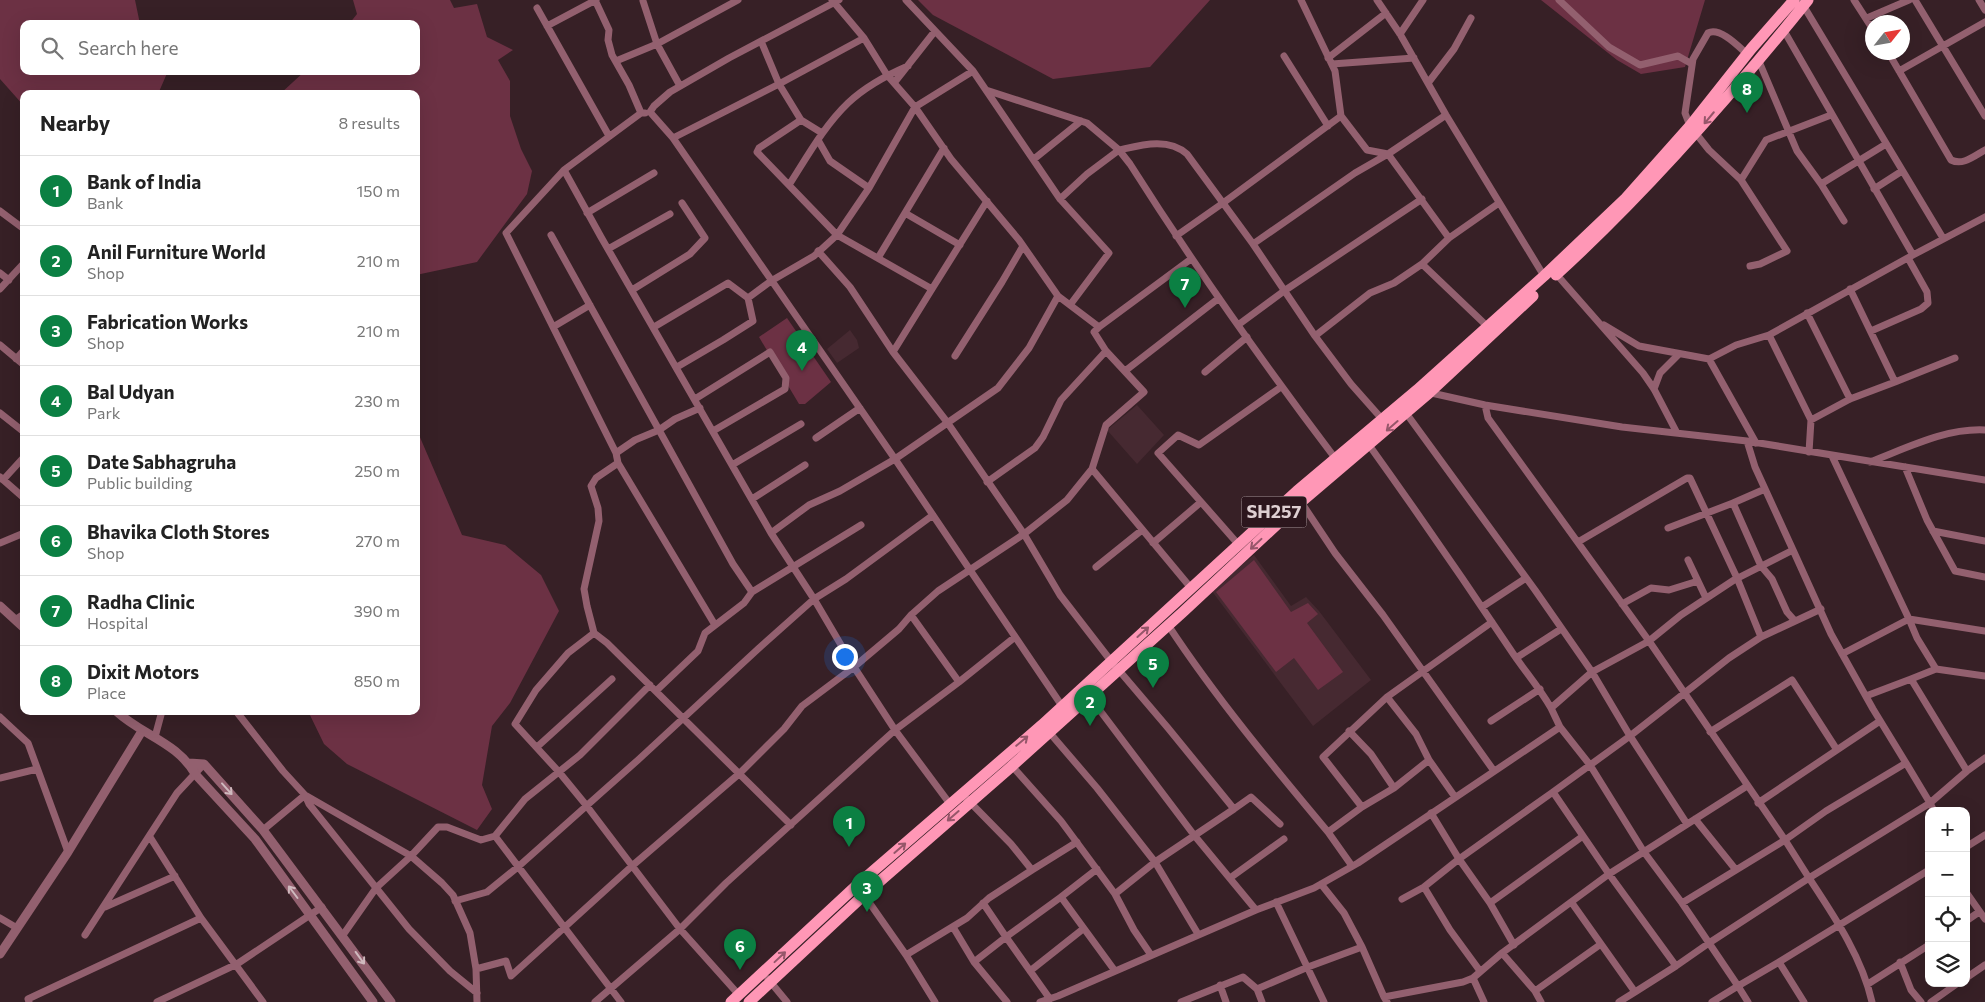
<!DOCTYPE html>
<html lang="en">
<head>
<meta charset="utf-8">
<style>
  body { margin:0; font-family:Commissioner,sans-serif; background:#f6f6f6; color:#222 }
  .controls { position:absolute; right:15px; bottom:15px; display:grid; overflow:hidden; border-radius:10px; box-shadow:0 5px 20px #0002 }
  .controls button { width:45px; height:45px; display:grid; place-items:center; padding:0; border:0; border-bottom:1px solid #e0e0e0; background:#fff; color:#222; font:25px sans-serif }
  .compass { position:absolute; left:1865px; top:15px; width:45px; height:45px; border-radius:50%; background:#fff; box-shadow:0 5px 20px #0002; rotate:59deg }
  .you { position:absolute; left:844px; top:656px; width:18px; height:18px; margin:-12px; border:4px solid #fff; border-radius:50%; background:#1a73e8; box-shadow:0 0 0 8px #1a73e833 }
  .badge { display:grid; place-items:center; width:32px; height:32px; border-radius:50%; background:#0b8043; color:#fff; font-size:16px; font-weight:700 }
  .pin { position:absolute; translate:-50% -41px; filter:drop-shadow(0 1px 2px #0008) }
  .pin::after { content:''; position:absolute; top:26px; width:18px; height:15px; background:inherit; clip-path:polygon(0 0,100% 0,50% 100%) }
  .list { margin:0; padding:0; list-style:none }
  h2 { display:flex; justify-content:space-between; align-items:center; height:65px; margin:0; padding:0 20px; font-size:21px }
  h2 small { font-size:16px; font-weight:400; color:#767676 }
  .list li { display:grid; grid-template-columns:32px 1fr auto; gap:15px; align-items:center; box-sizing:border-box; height:70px; padding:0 20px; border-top:1px solid #e0e0e0 }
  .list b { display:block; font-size:19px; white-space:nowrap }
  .list p { margin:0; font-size:16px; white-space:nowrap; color:#767676 }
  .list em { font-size:16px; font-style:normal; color:#767676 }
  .icon { flex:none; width:28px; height:28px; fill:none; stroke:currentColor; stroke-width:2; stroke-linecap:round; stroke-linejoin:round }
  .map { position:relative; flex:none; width:1985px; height:1002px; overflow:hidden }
  .search { position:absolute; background:#fff; box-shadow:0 5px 20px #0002; left:20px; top:20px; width:400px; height:55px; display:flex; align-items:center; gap:12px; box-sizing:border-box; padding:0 18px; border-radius:10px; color:#767676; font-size:19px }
  .panel { position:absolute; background:#fff; box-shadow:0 5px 20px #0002; left:20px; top:90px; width:400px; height:625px; border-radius:10px }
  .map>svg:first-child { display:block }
</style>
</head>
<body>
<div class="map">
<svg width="1985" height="1002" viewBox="0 0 1985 1002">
  <rect width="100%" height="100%" fill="#372026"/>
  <path fill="#462931" d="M 850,330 L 857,340 L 859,348 L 837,363 L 827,349 Z
    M 1137,405 L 1164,435 L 1137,464 L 1107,430 Z
    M 1254,555 L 1291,606 L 1306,597 L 1319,611 L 1371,680 L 1313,726 L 1211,590 Z"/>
  <path fill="#6c3144" d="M 0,0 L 135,0 L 140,24 L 24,24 L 24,71 L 168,71 L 158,94 L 24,94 L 24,106 L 0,79 Z
    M 353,0 L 450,0 L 454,8 L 477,4 L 487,37 L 513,50 L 498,60 L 510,81 L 510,116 L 521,149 L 532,171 L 527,194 L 477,262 L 416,275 L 416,94 L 280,94 L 305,71 L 416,71 L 416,24 L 349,24 L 357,14 Z
    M 918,0 L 1210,0 L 1150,67 L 1053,79 L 933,15 Z
    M 1541,0 L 1705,0 L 1685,67 L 1641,74 L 1617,60 Z
    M 787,318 L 831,382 L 805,404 L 799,404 L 759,337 Z
    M 416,428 L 462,535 L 505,545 L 541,575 L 559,611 L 510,703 L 492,726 L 482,785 L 492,809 L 477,830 L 347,764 L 324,744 L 308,711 L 416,711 Z
    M 1254,560 L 1291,612 L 1308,603 L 1318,614 L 1307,623 L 1343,672 L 1318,690 L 1294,658 L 1276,672 L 1216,592 Z"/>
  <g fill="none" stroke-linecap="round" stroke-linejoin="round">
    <path stroke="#93606f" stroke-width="7" d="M 595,0 L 609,30 L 608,40 L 612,55 L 629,85 L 641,113 L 645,113
      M 832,0 L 864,38 L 887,75 L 915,107 L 869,188 L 837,235 L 932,289 L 893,352 L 947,422 L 1024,534 L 1060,595 L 1111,661 L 1168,728 L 1234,809 L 1155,862 L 1115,894 L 1061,821 L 1012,766
      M 906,0 L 973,71
      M 1301,0 L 1335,71 L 1341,116
      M 1377,0 L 1400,34 L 1446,115 L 1544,276
      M 1559,0 L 1609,47 L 1640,65 L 1678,56 L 1692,64
      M 1800,0 L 1943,238
      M 1854,0 L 1872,28
      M 1915,0 L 1985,116
      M 1979,0 L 1985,10
      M 643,1 L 657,44 L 680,86
      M 537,8 L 609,136
      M 1867,18 L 1909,0
      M 547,26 L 596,0
      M 1783,29 L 1913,255 L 1985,217
      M 1400,34 L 1423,0
      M 761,41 L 779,84 L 801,120 L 822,133
      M 1888,52 L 1951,160 C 1963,166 1974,156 1985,150
      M 1747,54 C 1738,46 1720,27 1708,33 L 1693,59 L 1685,113 L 1690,126 L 1709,150 L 1741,180 L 1766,140 L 1831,115
      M 1284,56 L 1328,126
      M 1328,58 L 1386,13
      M 1758,59 L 1797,151 L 1821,184 L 1886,144
      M 616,61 L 657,44 L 738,0
      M 1332,64 L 1414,58
      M 1899,71 L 1985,22
      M 894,83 L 935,31
      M 1428,83 L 1454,49 L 1471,18
      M 986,90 L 1087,123 L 1119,150 C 1141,145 1168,137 1187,154 L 1223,203 L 1176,236
      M 650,112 L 673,138 L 779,84 L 864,38
      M 650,112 L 654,106 L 670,92 L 729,58 L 839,0
      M 1446,115 L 1388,154 L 1449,238 L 1422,264 L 1488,327
      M 673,138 L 895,459 L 1062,706
      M 818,140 L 830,161 L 869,188
      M 1034,159 L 1081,121
      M 564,170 L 601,237 L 771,533 L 814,599 L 854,667 L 895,730 L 950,804
      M 1741,180 L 1787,251 L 1760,264 L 1750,266
      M 1821,184 L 1844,221
      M 789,185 C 807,157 824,126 848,103 C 865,87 887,75 908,66
      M 1874,189 L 1902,171
      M 1060,199 L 1087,174 L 1119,150 L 1130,164 C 1194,265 1263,363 1335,458
      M 0,211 L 24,229
      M 587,213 L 654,173
      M 905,213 L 960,245
      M 551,235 L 659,430 L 635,440 L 616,453 L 618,463 L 715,625
      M 1449,238 L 1499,203
      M 1253,244 L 1223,203 L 1341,116 L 1367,150 L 1388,154
      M 608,249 L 670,214
      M 818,251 L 850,287 L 893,352
      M 878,258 L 944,148
      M 0,273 L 9,280
      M 1557,275 L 1643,373 L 1654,389 L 1677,433
      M 0,289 L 24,263
      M 932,289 L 987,201
      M 1850,289 L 1895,382 L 1955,358
      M 632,290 L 690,254 L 705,238 L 682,203
      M 748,298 L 771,281 L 814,256 L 837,235 L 757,152 L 759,148 L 801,120
      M 1807,313 L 1850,399
      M 1238,325 L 1284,291 L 1422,199
      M 1604,325 L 1639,346 L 1709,359
      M 553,327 L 590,305
      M 654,327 L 728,283 L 748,298 L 753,321 L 723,340 L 677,367
      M 1099,327 L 1191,259
      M 1871,331 L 1921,309 L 1928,303 L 1927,292 L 1908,258
      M 1315,336 L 1253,244 L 1355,173 L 1388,154
      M 0,345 L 24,365
      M 955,356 L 1002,282 L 1023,246
      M 16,359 L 24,350
      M 1125,371 L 1219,298
      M 1205,372 L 1247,337
      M 1654,389 L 1660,373 L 1679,354
      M 1427,392 L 1485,405 L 1622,427 L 1747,441 L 1985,480
      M 695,399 L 770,352 L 786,378 L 785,389 L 713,431
      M 1485,405 L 1488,418 L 1649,641 L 1681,615 L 1734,580 L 1793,550 L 1755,467 L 1747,441
      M 700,408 L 675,419 L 659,430 L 733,564 L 752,592
      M 0,413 L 24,432
      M 1406,413 L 1535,590 L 1592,672 L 1649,641 L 1785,840 L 1826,811 L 1906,763 L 1873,709 L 1831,634 L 1793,550
      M 1382,419 L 1351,384 L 1315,336 L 1370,293 L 1394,283 L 1422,264
      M 1811,420 L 1850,399 L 1895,382
      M 816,438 L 860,408
      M 1756,443 L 1709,359 L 1736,345 L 1769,335
      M 1369,445 C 1417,512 1464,580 1510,649 C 1523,669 1539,687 1551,708 L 1592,672 L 1630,736 L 1687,824
      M 1809,452 L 1811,420 L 1769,335 L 1913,255
      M 616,453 L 506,233 L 564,170 L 641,113
      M 1832,456 L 1909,619 L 1842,654
      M 1870,462 C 1907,448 1945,428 1985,430
      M 732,465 L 801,424
      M 1905,467 L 1927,520 L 1955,571 L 1985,577
      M 1092,469 L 1191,588
      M 0,477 L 24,498
      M 3,480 L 24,457
      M 987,482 L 1035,448 L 1043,437 L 1061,400 L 1106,351
      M 752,499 L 805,465
      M 1301,502 L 1335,553 L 1383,615 L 1494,771
      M 1733,503 L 1761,566 L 1772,579 L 1787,612 L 1795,621
      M 1668,528 L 1733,503 L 1765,489
      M 1933,531 L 1985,541
      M 771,533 L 809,505 L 840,491 L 895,459 L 998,388 L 1029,348 L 1058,296
      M 1578,542 L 1687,478 L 1690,478 L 1737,578 L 1761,637 L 1821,609
      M 0,543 L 24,533
      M 1153,543 L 1201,502
      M 1238,544 L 1158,453 L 1178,435 L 1199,445 L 1281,387
      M 1688,560 L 1706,598
      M 1096,567 L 1142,530
      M 1622,604 L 1651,588 L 1669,590 L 1698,581
      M 1482,607 L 1526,578
      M 15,620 L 24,614
      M 1168,625 C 1216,698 1272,765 1328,832 L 1362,807 L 1394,788 L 1429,760
      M 594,633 L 587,606 L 584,589 L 599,521 L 598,508 L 591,486 L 596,478 L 618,463
      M 1516,658 L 1561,629
      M 1936,669 L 1985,676
      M 959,682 L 911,615 L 938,591 L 1024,534 L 1067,500 L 1092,469 L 1106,425 L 1144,392 L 1106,351 L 1094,332 L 1099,327 L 1058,296 L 1019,240 L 951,159 L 915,107 L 973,71 L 1060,199 L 1109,253 L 1070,305
      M 656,691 L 698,651 L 705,633 L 744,603 L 752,592 L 861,525
      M 1089,696 L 1194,835 L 1256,910
      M 1866,696 L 1911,679
      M 1387,697 L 1416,734 L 1429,760 L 1455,797
      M 236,711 L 283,771 L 305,795 L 411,856 L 442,883 L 453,895 L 470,933 L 476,969 L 477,1002
      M 0,717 L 28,743 L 68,852
      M 1491,721 L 1540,689
      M 1560,727 L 1590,765 L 1644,852 L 1682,903 L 1736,870
      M 1349,731 L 1371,754 L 1394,788
      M 1049,732 L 1097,788 L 1155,862 L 1198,934
      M 1710,732 L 1792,680 L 1837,750
      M 155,737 L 162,711
      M 537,747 L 612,679
      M 1967,771 L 1911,679 L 1936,669 L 1917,638 L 1909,619 L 1985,631
      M 0,778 L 37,769
      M 1747,786 L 1609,874 L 1553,792 L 1630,736 L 1729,658 L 1761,637
      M 961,793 L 1011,844 L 1032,870 L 1077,842
      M 1758,803 L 1880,721
      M 1362,807 L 1323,757 L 1387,697 L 1492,622
      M 1234,809 L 1251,797 L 1280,824
      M 1934,811 L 1930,803 L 1967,771 L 1985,758
      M 263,830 L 305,795 L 309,804 L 409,929 L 450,971 L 477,993
      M 1328,832 L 1352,866
      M 495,836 L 621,1002
      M 150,837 L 201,918
      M 1966,847 L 1985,835
      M 1230,878 L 1284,839
      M 1321,884 L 1344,913 L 1362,947
      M 1424,887 L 1450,930 L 1480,971
      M 1966,892 L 1985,919
      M 1115,894 L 1134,930 L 1151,955
      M 864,895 L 906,955 L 935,1002
      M 1061,897 L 1097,869
      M 1402,899 L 1424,887 L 1459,859 L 1431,813
      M 455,901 L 487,892 L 519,866 L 638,760 L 758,649 L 814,599 L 846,579 L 933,515
      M 1276,902 L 1324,1002
      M 983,903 L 1006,937 L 974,962 L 1007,1002
      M 1490,903 L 1459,859 L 1553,792
      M 1572,903 L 1635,992 L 1676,966
      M 1682,903 L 1709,943 L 1809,878 L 1785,840 L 1736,870 L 1695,819
      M 105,907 L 175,876
      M 0,918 L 17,928
      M 1966,921 L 1979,912
      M 953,927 L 974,962
      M 85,935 L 177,793 L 204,764
      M 343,935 L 376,888 L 411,856 L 438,827 L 447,827 L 481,840 L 495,836 L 525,799 L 580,755 L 650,685
      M 1514,945 L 1490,903 L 1583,836
      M 1502,953 L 1535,991 L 1541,1002
      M 906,955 L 967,918 L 989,898 L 1032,870
      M 1900,962 L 1911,990 L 1921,1002
      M 476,969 L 506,961 L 511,976 L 632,866 L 740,773 L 784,729 L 802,706 L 854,667 L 899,629 L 911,615
      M 1030,971 L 1083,929
      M 1473,978 L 1484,1002
      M 1966,978 L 1985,965
      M 768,979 L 787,1002
      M 1868,984 L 1929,945
      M 1220,985 L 1226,1002
      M 1257,989 L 1262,1002
      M 1535,991 L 1601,944
      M 739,995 L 680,929 L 586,805 L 559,772 L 515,724 L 536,690 L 568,653 L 594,633 L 607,643 L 791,825
      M 1050,999 L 1006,937 L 1061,897 L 1115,971
      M 29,1002 L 28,999 L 201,918 L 263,1002
      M 157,1002 L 237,964 L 322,907
      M 595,1002 L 680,929 L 726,883 L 895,730 L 959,682 L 1015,637
      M 1040,1002 L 1058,996 L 1256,910 L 1314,888 L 1358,863 L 1560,727 L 1551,708
      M 1181,1002 L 1243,977 L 1257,989 L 1308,967 L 1362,947 L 1384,997
      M 1387,1002 L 1384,997 L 1463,982 L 1473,978 L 1502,953 L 1609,874 L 1676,966 L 1709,943 L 1738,986 L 1779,962
      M 1619,1002 L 1635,992
      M 1712,1002 L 1738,986 L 1748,1002
      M 1804,1002 L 1779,962 L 1929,870
      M 1872,1002 C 1862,957 1834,916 1809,878 L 1930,803 L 1906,763
      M 1931,1002 L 1958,983"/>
    <path stroke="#93606f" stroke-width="9" d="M 0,606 L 24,628
      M 116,711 C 143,736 177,742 196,775 L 255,839 L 373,1002
      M 189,763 L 204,764 L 263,830 L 391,1002
      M 0,954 L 68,852 L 142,731"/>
    <path stroke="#ff97b6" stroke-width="11" d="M 1556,275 C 1648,191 1730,97 1808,0
      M 731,1002 L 857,885 L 1042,725 L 1297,491 L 1417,390 L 1544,276 L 1626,198 L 1690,126 L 1751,49 L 1794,0
      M 749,1002 L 864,895 L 1012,766 L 1183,612 L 1301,502 L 1429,393 L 1533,296"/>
  </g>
  <defs><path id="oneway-shaft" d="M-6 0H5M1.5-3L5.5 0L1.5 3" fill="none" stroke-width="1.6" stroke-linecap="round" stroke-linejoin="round" transform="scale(1.25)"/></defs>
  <g stroke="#96566a">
    <use href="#oneway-shaft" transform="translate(1709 118) rotate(130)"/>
    <use href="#oneway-shaft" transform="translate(1392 426) rotate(139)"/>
    <use href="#oneway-shaft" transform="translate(1256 544) rotate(137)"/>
    <use href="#oneway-shaft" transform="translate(1143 632) rotate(-42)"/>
    <use href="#oneway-shaft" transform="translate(1022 741) rotate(-40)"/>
    <use href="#oneway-shaft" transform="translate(953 816) rotate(139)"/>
    <use href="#oneway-shaft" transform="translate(900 848) rotate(-41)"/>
    <use href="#oneway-shaft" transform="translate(780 957) rotate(-43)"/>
  </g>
  <g stroke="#cfb9be">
    <use href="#oneway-shaft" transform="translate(227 789) rotate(48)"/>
    <use href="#oneway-shaft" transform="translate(293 892) rotate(-127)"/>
    <use href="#oneway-shaft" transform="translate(360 958) rotate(54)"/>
  </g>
  <g text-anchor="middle" stroke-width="4" stroke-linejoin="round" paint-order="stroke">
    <rect fill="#2c161d" stroke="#a9989c" stroke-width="1" x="1241.5" y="496.5" width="65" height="31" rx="4"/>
    <g font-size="18" font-weight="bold" fill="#decfd2">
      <text x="1274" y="518">SH257</text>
    </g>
  </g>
</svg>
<div class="controls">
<button>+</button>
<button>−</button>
<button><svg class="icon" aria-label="locate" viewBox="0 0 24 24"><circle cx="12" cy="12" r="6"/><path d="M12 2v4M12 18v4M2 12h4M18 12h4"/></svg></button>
<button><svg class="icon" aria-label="layers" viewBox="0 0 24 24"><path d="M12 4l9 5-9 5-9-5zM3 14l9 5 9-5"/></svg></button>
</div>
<svg class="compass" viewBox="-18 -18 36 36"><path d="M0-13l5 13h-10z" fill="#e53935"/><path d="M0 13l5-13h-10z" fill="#767676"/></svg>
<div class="you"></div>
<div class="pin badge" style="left:849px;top:847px">1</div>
<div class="pin badge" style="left:1090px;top:726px">2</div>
<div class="pin badge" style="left:867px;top:912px">3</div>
<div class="pin badge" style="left:802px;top:371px">4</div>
<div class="pin badge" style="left:1153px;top:688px">5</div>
<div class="pin badge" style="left:740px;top:970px">6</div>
<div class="pin badge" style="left:1185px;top:308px">7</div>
<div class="pin badge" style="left:1747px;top:113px">8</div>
<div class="search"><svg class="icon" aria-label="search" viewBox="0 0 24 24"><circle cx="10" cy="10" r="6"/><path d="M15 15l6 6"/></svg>Search here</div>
<section class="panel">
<h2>Nearby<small>8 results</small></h2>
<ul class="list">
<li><span class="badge">1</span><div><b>Bank of India</b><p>Bank</p></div><em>150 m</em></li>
<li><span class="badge">2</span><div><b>Anil Furniture World</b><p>Shop</p></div><em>210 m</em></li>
<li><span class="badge">3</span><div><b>Fabrication Works</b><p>Shop</p></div><em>210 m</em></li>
<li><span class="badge">4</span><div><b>Bal Udyan</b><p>Park</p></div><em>230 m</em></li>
<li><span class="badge">5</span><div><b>Date Sabhagruha</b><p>Public building</p></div><em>250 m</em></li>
<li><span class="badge">6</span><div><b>Bhavika Cloth Stores</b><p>Shop</p></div><em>270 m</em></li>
<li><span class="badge">7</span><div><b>Radha Clinic</b><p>Hospital</p></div><em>390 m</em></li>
<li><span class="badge">8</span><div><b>Dixit Motors</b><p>Place</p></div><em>850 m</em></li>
</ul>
</section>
</div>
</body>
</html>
